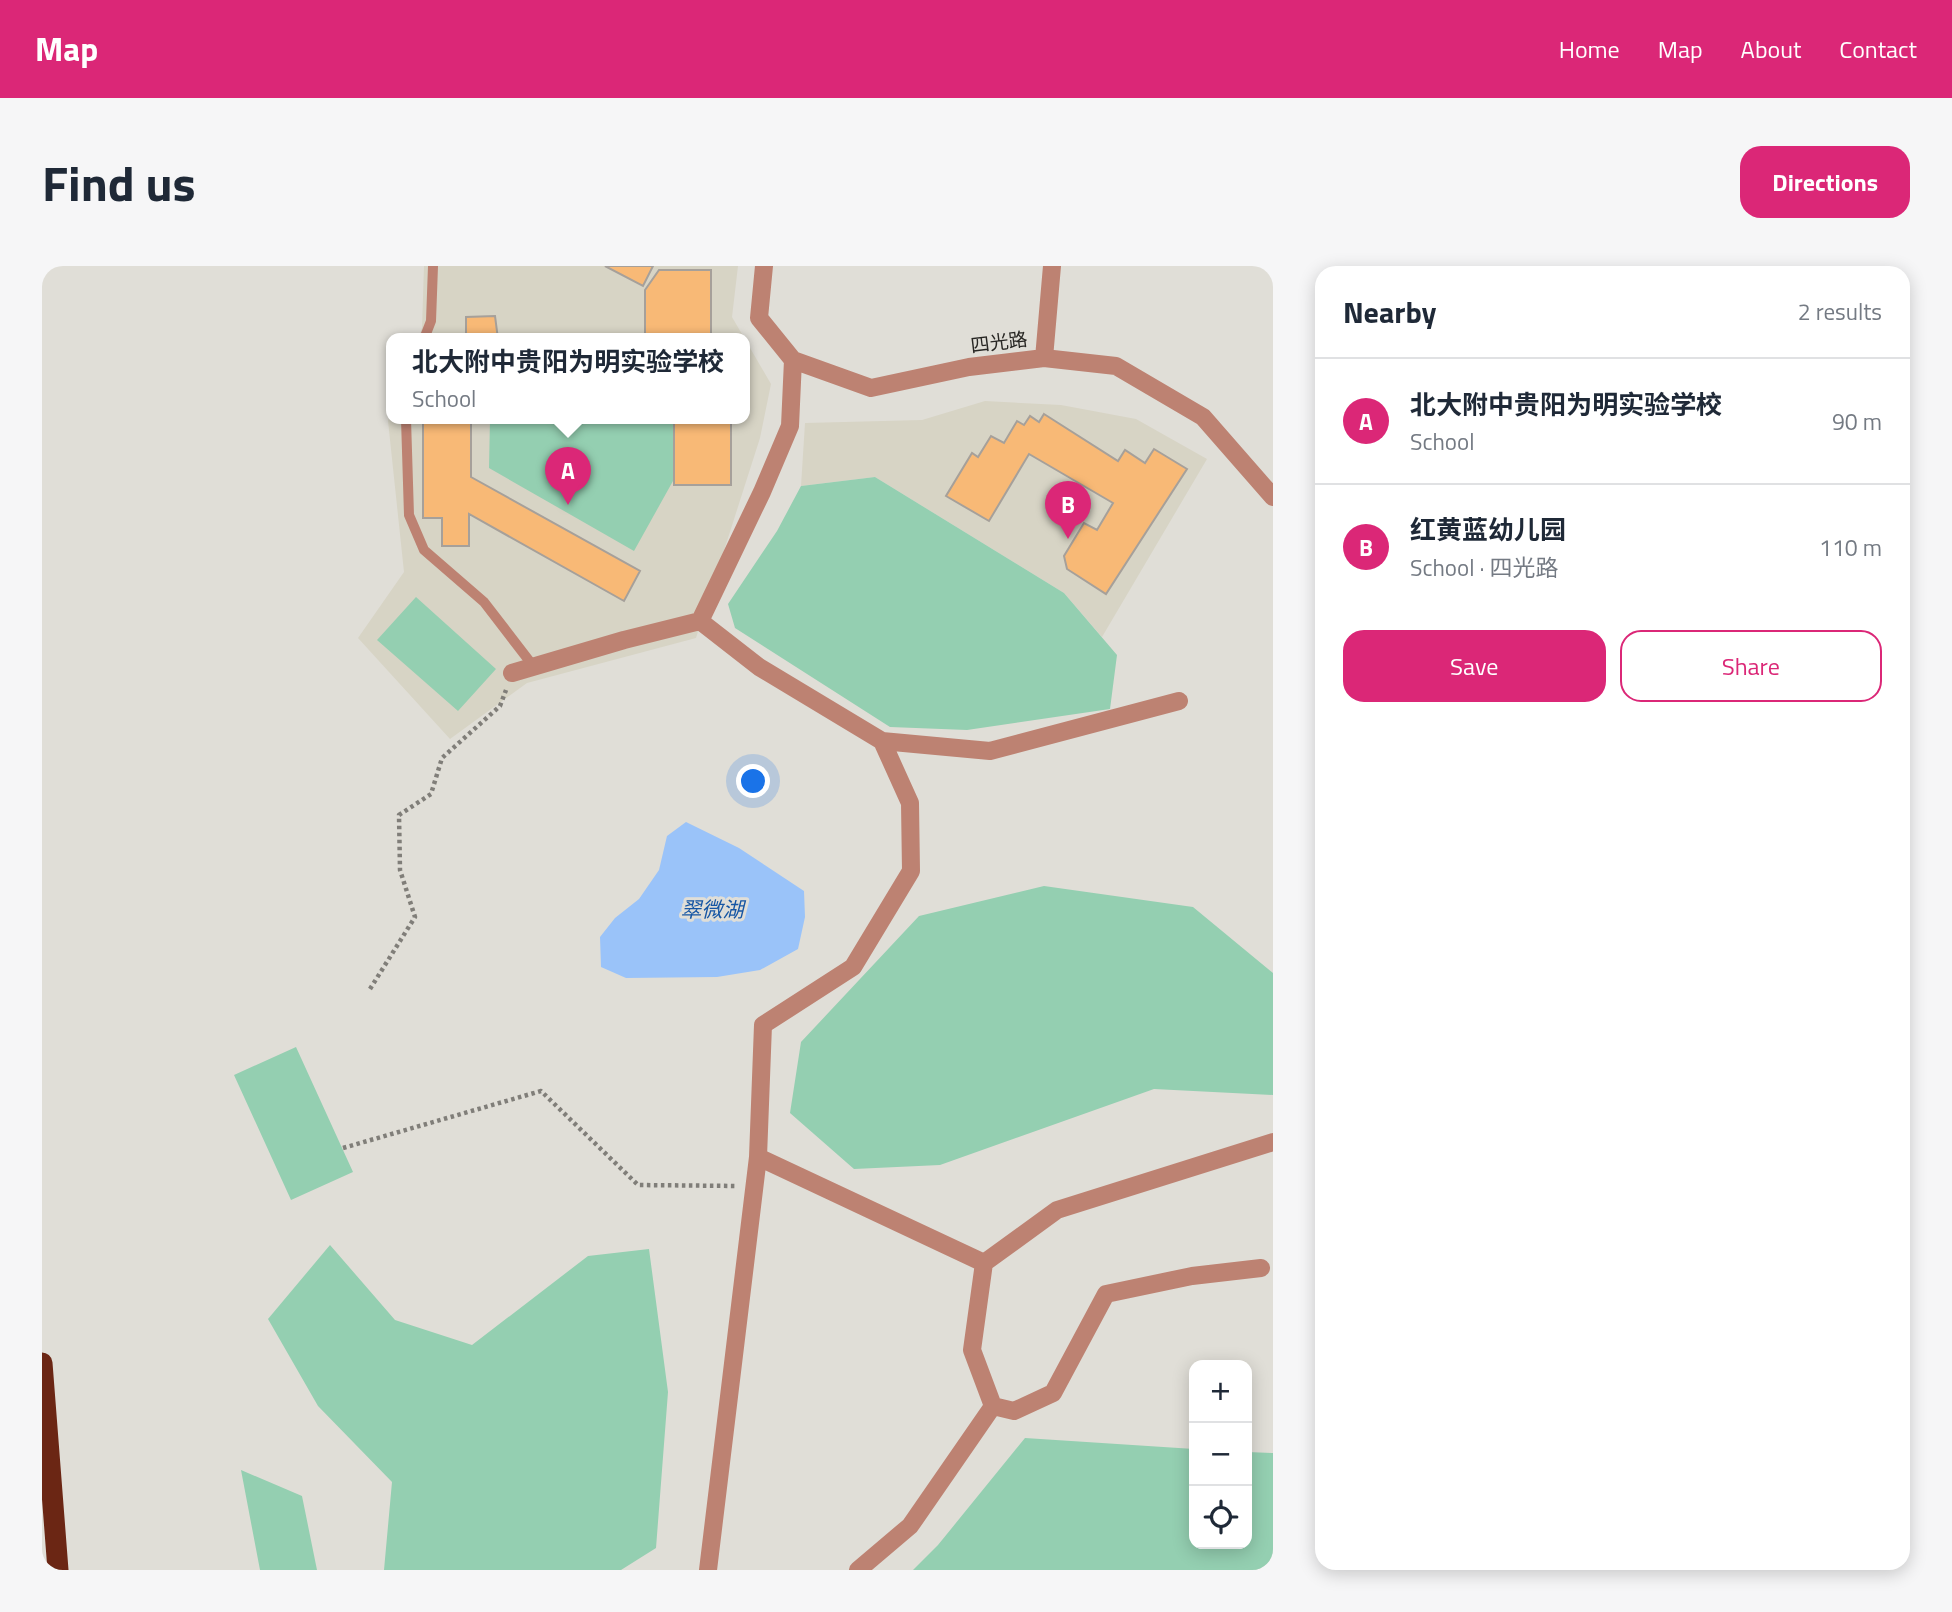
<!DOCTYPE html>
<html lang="en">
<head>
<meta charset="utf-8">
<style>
  body { margin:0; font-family:"Titillium Web","Noto Sans SC",sans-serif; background:#f6f6f7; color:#1f2937 }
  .controls { position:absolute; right:21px; bottom:21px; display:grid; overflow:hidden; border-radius:14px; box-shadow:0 4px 18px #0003 }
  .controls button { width:63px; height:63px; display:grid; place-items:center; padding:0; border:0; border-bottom:2px solid #e0e1e3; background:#fff; color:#1f2937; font:35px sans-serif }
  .you { position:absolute; left:712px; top:516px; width:24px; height:24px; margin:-18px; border:5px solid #fff; border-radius:50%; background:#1a73e8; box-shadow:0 0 0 10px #1a73e833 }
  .badge { display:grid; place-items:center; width:46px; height:46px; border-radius:50%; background:#db2777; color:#fff; font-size:23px; font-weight:700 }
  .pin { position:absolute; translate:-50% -58px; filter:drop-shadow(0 2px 4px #0008) }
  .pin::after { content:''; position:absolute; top:37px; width:24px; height:21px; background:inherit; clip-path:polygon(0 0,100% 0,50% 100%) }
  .popup { position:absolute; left:344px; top:67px; width:364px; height:91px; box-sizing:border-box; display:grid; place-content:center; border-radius:14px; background:#fff; filter:drop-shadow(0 2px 5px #0005); font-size:23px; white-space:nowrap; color:#747a83 }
  .popup b { font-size:26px; color:#1f2937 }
  .popup::after { content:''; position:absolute; left:50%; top:100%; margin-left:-14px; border:14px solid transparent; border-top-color:#fff }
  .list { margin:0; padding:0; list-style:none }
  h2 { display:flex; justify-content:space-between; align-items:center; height:91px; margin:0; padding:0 28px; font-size:30px }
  h2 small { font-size:23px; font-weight:400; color:#747a83 }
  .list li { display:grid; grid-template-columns:46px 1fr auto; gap:21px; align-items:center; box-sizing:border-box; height:126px; padding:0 28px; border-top:2px solid #e0e1e3 }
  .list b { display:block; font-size:26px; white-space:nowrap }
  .list p { margin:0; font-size:23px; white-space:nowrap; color:#747a83 }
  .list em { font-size:23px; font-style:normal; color:#747a83 }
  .actions { display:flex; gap:14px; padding:21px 28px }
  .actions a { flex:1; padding:16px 0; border:2px solid #db2777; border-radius:21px; text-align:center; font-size:24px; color:#db2777 }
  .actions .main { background:#db2777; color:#fff }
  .icon { flex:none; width:38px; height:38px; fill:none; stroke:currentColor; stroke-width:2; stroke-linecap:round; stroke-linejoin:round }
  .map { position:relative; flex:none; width:1231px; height:1304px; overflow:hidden; border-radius:21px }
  header { display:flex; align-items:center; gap:42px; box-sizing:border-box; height:98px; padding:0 35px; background:#db2777; color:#fff }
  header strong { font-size:33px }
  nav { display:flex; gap:38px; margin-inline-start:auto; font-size:24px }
  .intro { display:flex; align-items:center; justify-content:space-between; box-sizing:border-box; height:168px; padding:0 42px }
  h1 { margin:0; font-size:49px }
  .button { padding:18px 32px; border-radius:21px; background:#db2777; color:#fff; font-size:24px; font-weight:700 }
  main { display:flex; gap:42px; padding:0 42px }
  aside { flex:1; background:#fff; border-radius:21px; box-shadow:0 4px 18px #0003 }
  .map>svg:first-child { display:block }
</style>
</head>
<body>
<header>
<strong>Map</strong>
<nav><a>Home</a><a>Map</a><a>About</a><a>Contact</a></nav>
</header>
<div class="intro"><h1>Find us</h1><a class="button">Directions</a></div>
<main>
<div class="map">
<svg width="1231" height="1304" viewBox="0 0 1231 1304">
  <rect width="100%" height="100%" fill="#e0ded7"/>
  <path fill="#d7d4c5" d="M 382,0 L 696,0 L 690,51 L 729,118 L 718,172 L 654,372 L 485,417 L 408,473 L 316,372 L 362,306 L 346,155 L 349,146 L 349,153 L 703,153 L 703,73 L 376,73 L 380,62 Z
    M 943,135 L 1019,139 L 1094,153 L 1165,193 L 1060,371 L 1022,327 L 833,211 L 759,220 L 763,157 L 880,154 Z"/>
  <path fill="#94cfb1" d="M 448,153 L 632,153 L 631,215 L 592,285 L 447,202 Z
    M 833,211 L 1022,327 L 1075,389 L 1068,443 L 925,464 L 848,461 L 693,362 L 686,338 L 735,265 L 759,220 Z
    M 374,331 L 454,403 L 416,445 L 335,374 Z
    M 1002,620 L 1151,641 L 1231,707 L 1231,829 L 1112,823 L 898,899 L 812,903 L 748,847 L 759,776 L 877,650 Z
    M 254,781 L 311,906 L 249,934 L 192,809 Z
    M 288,979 L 353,1054 L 430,1079 L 546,990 L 607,983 L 626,1126 L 614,1282 L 579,1304 L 342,1304 L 350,1216 L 276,1140 L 226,1053 Z
    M 983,1172 L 1152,1183 L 1152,1278 L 1205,1278 L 1205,1186 L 1231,1187 L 1231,1304 L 871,1304 L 896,1279 Z
    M 199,1204 L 260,1230 L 275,1304 L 218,1304 Z"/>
  <path fill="#9ac3f9" d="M 644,556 L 697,582 L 762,625 L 763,651 L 756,683 L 718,704 L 675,711 L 584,712 L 559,701 L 558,671 L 573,652 L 597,633 L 617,604 L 625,570 Z"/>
  <path fill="#f8b976" stroke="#a6a09a" stroke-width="2" d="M 563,0 L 611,0 L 601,20 Z
    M 617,4 L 669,4 L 669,73 L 603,73 L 603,24 Z
    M 453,50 L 456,73 L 424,73 L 424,51 Z
    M 1002,148 L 1076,195 L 1083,184 L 1103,197 L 1112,183 L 1145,203 L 1064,328 L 1025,303 L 1022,290 L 1042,257 L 1055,264 L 1071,237 L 987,188 L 947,255 L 904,230 L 930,187 L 936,191 L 949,170 L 962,177 L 975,155 L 982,159 L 988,150 L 997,156 Z
    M 381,153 L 429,153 L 429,211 L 598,305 L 582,335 L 427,248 L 427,280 L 400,280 L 400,252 L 381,252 Z
    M 632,153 L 689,153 L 689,219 L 632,219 Z"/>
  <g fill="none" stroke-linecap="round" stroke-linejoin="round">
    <path stroke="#807e79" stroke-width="4.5" stroke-dasharray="3.5 3.5" stroke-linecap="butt" d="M 328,723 L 373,651 L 358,604 L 357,549 L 389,528 L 400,492 L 458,440 L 464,424
      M 301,882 L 499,825 L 596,919 L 695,920"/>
    <path stroke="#bd8272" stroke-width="10" d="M 382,73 L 389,55 L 391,0
      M 364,153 L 367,249 L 382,284 L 442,336 L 492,401"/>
    <path stroke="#bd8272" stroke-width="18" d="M 722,0 L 717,52 L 751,94 L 829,122 L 927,101 L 1002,92 L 1074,100 L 1161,151 L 1231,231
      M 1002,92 L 1010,0
      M 658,355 L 717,401 L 840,475 L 948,485 L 1137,435
      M 470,407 L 582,374 L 658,355 L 720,226 L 748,160 L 751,94
      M 716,891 L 942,997 L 1015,944 L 1231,876
      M 942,997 L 930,1084 L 951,1140 L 972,1145 L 1011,1127 L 1064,1028 L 1150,1010 L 1219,1002
      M 666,1304 L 716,891 L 721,759 L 811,701 L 869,605 L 868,537 L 840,475
      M 816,1304 L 868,1260 L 951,1140"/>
    <path stroke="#6b2614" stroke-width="21" d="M 0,1097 L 16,1304"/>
  </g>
  <g text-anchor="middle" stroke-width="6" stroke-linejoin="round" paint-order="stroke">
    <g font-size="19" fill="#282724" stroke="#e0ded7">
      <text transform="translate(957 76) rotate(-7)" y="7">四光路</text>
    </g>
    <g font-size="21" font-style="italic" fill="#1656a4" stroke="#e0ded7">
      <text x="670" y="651">翠微湖</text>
    </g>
  </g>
</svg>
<div class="controls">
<button>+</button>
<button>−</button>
<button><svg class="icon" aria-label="locate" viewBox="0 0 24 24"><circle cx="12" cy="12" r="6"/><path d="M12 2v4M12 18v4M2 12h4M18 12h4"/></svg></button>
</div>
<div class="you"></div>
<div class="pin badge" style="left:526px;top:239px">A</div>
<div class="popup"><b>北大附中贵阳为明实验学校</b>School</div>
<div class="pin badge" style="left:1026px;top:273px">B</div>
</div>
<aside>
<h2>Nearby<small>2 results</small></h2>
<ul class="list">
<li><span class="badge">A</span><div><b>北大附中贵阳为明实验学校</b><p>School</p></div><em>90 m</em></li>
<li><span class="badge">B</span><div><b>红黄蓝幼儿园</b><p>School · 四光路</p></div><em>110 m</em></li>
</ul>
<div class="actions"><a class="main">Save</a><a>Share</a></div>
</aside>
</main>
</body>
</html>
